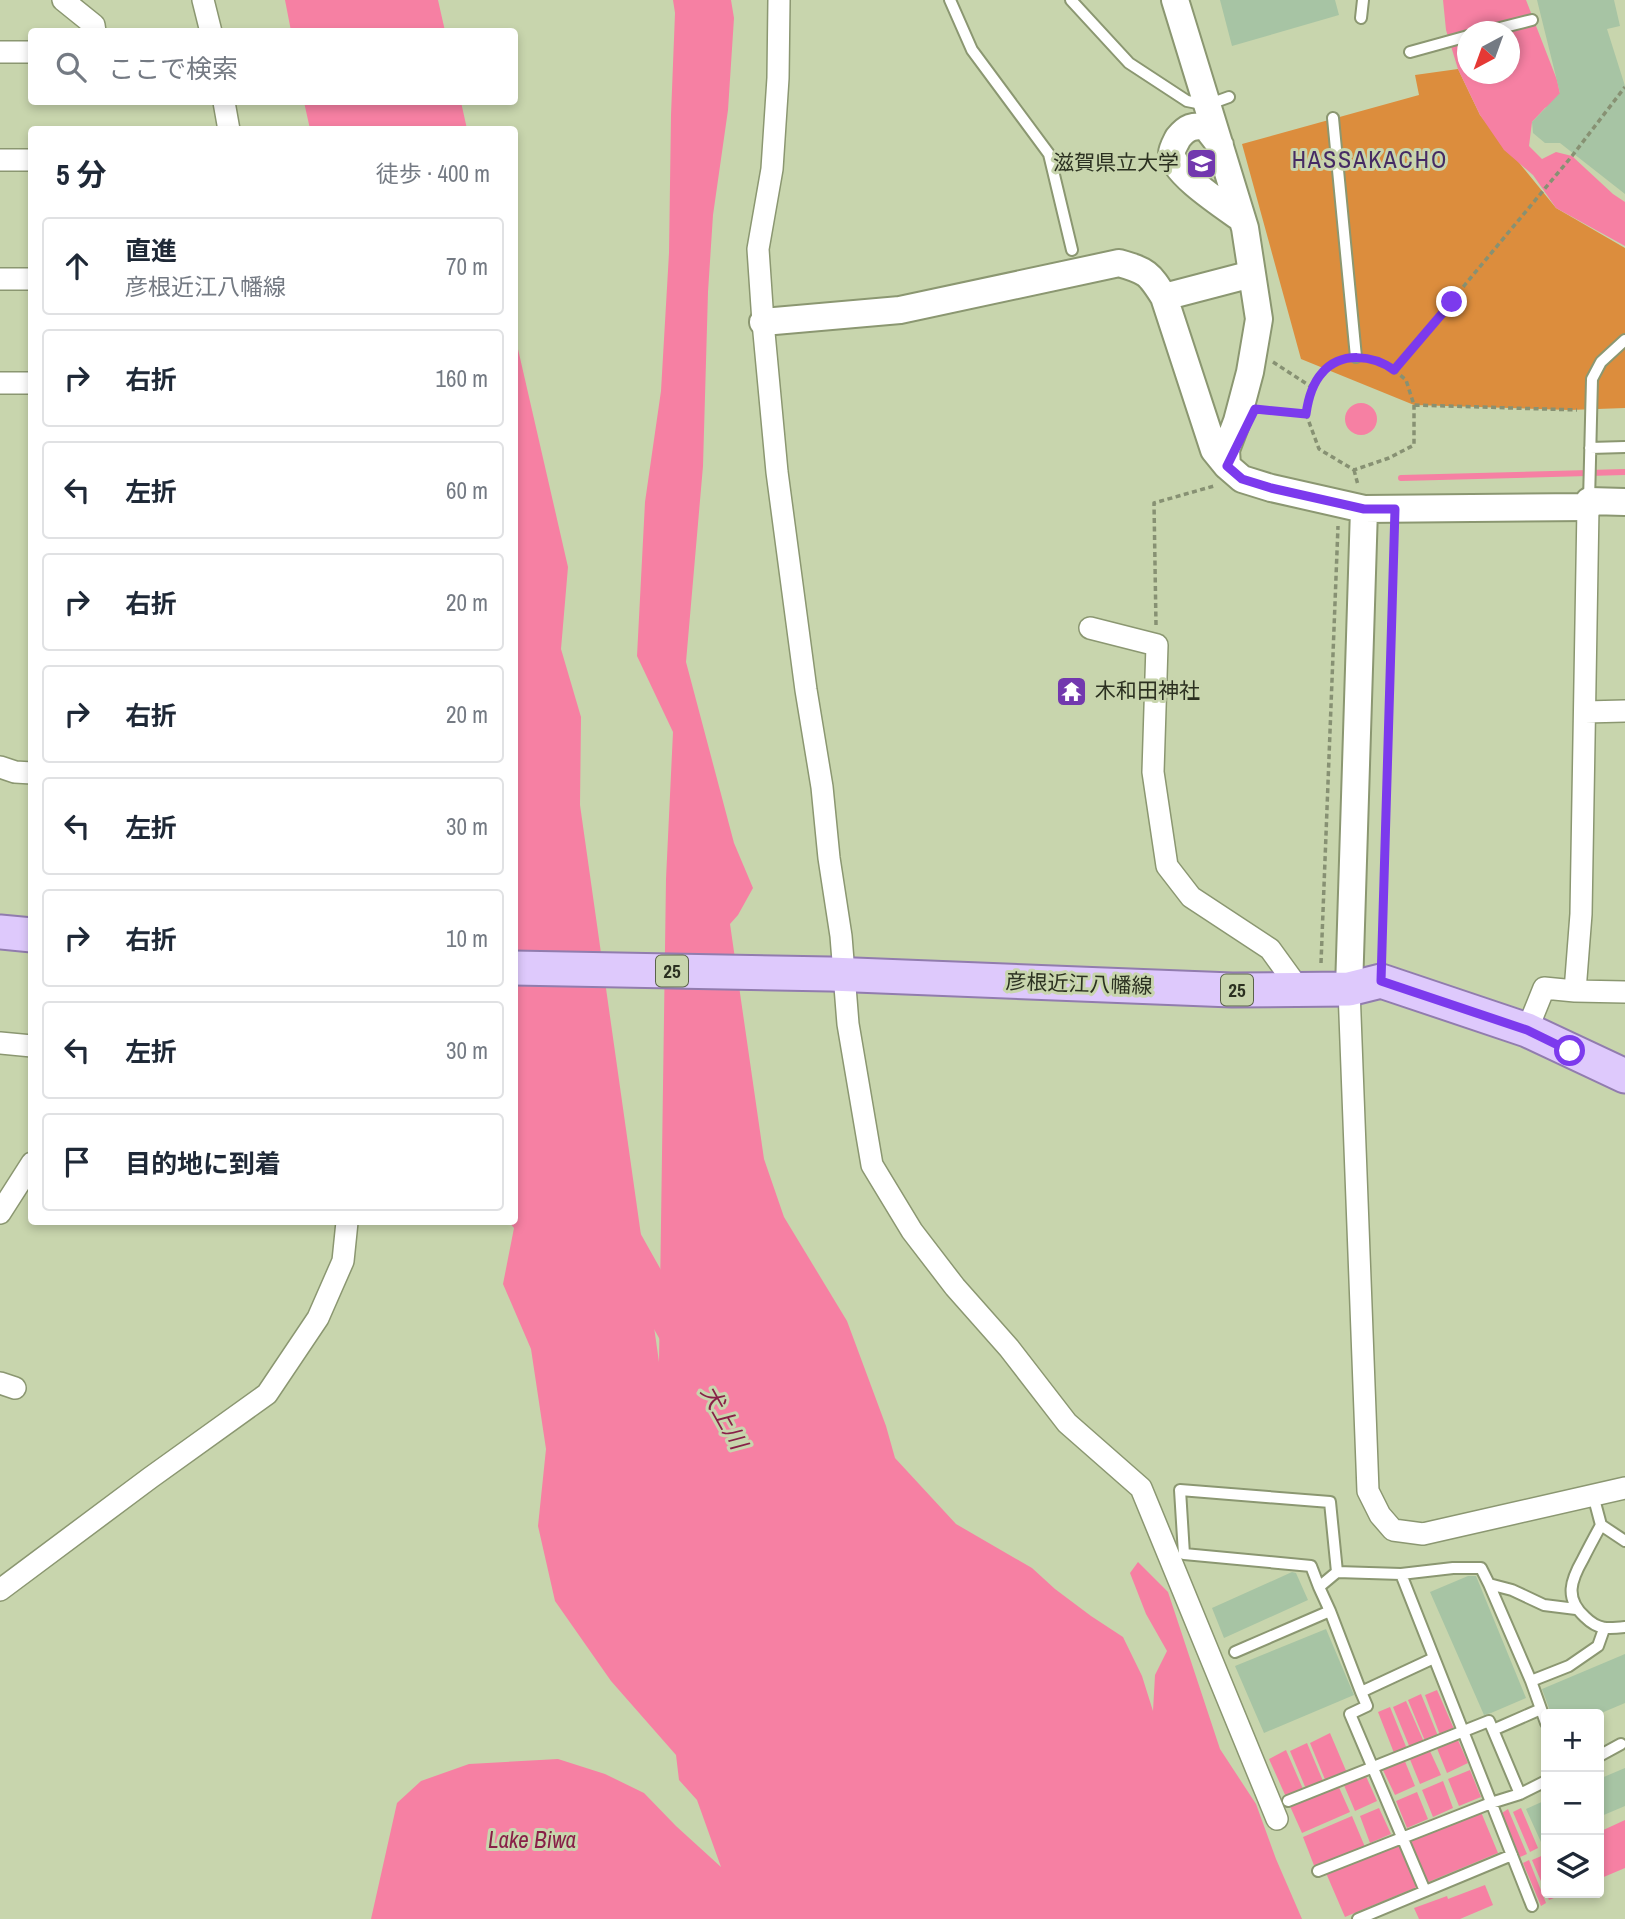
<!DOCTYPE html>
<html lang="ja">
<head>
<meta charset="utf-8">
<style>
  body { margin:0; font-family:"Archivo Narrow","Noto Sans JP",sans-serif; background:#f6f6f7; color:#1f2937 }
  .controls { position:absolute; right:21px; bottom:21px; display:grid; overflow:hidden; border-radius:7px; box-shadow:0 4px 10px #0003 }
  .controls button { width:63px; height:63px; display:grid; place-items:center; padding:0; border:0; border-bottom:2px solid #e0e1e3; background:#fff; color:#1f2937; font:35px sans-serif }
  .compass { position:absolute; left:1457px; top:21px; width:63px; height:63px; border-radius:50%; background:#fff; box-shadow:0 4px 10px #0003; rotate:221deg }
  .stop { position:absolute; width:21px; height:21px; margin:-16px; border:5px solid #7c3aed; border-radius:50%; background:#fff }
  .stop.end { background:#7c3aed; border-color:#fff; box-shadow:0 2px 7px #0008 }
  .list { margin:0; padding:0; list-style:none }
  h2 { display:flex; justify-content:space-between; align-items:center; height:91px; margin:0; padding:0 28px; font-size:30px }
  h2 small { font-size:23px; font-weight:400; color:#747a83 }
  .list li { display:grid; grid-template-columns:46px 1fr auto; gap:21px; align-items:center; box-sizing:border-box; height:98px; margin:0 14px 14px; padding:0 14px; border:2px solid #e0e1e3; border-radius:7px }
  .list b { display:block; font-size:26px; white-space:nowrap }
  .list p { margin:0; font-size:23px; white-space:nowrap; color:#747a83 }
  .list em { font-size:23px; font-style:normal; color:#747a83 }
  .icon { flex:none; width:38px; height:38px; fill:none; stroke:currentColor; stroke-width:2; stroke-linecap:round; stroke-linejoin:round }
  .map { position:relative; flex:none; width:1625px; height:1919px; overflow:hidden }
  .search { position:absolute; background:#fff; box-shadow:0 4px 10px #0003; left:28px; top:28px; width:490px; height:77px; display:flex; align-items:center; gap:18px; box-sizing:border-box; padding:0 24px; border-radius:7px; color:#747a83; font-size:26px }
  .panel { position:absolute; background:#fff; box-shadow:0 4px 10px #0003; left:28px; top:126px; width:490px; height:1099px; border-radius:7px }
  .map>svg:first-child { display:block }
</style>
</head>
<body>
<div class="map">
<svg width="1625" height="1919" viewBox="0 0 1625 1919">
  <rect width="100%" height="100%" fill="#c8d5ad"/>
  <path fill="#dc8d3d" d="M 1458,69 L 1480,115 L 1556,208 L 1625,248 L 1625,408 L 1569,410 L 1414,405 L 1301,359 L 1242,144 L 1419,95 L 1415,75 Z"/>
  <path fill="#f680a3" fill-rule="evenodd" d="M 285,0 L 438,0 L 445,31 L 291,31 Z
    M 673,0 L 731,0 L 734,18 L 728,110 L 713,215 L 708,292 L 703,466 L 686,662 L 734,843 L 753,888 L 738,915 L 730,924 L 764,1159 L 784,1217 L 847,1321 L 886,1426 L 895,1458 L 956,1524 L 1032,1568 L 1055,1589 L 1091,1616 L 1123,1637 L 1142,1676 L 1153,1711 L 1155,1675 L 1167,1651 L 1146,1614 L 1130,1573 L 1138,1562 L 1168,1592 L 1220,1749 L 1256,1804 L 1276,1859 L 1302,1919 L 371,1919 L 397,1803 L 421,1781 L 469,1764 L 558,1759 L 605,1774 L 644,1793 L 676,1826 L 721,1867 L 697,1800 L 679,1780 L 676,1755 L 611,1681 L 555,1601 L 538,1526 L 546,1449 L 531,1349 L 503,1284 L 514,1228 L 509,1222 L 514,1222 L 515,336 L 568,567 L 561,649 L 581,717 L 580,805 L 659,1362 L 666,879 L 673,732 L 637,656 L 645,502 L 661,391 L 669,253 L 671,115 L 675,13 Z
    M 1443,0 L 1526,0 L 1557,80 L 1561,98 L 1545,108 L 1532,122 L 1529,146 L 1542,159 L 1556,152 L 1572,156 L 1613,194 L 1625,202 L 1625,246 L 1556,208 L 1533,175 L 1504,150 L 1480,115 L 1458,69 L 1446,30 ZM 1468,32 L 1510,32 L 1510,74 L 1468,74 Z
    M 304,102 L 461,102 L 467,129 L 310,129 Z
    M1345 419a16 16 0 1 1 32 0a16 16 0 1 1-32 0Z
    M 1437,1690 L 1454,1729 L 1440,1735 L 1425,1695 Z
    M 1421,1694 L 1438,1736 L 1425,1741 L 1408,1700 Z
    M 1406,1701 L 1424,1742 L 1410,1748 L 1393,1707 Z
    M 1390,1707 L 1407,1749 L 1394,1753 L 1378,1712 Z
    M 1330,1733 L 1347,1773 L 1326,1782 L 1310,1743 Z
    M 1457,1738 L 1468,1763 L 1447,1773 L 1436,1746 Z
    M 1307,1743 L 1323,1781 L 1306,1789 L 1290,1751 Z
    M 1429,1749 L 1441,1775 L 1420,1784 L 1409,1757 Z
    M 1286,1750 L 1303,1789 L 1286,1797 L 1269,1759 Z
    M 1404,1759 L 1415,1786 L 1395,1795 L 1382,1768 Z
    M 1470,1770 L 1481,1797 L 1459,1806 L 1448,1779 Z
    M 1365,1774 L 1377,1801 L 1355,1811 L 1343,1783 Z
    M 1443,1781 L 1453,1808 L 1433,1817 L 1422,1790 Z
    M 1337,1783 L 1350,1812 L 1302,1833 L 1289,1804 Z
    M 1417,1792 L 1428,1819 L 1407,1828 L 1396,1801 Z
    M 1379,1808 L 1391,1834 L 1370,1843 L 1360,1816 Z
    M 1521,1808 L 1538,1848 L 1530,1852 L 1513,1812 Z
    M 1508,1809 L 1527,1854 L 1520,1857 L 1502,1813 Z
    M 1481,1812 L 1498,1853 L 1426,1883 L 1409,1842 Z
    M 1352,1816 L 1365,1847 L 1315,1868 L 1303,1837 Z
    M 1625,1820 L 1625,1868 L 1599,1879 L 1599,1832 Z
    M 1399,1843 L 1417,1887 L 1345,1917 L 1326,1873 Z
    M 1546,1854 L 1546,1893 L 1566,1893 L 1549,1900 L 1532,1860 Z
    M 1529,1860 L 1546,1903 L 1541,1906 L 1523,1863 Z
    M 1485,1885 L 1493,1905 L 1460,1919 L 1419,1919 L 1414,1908 L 1447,1896 L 1448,1899 Z"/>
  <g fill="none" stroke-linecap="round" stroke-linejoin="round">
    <path stroke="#f680a3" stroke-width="6" d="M 1401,478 L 1625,472"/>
    <path stroke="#f680a3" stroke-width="35" d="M 623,1238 L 683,1345"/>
  </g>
  <path fill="#a7c4a4" d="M 1220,0 L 1335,0 L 1339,15 L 1232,46 Z
    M 1537,0 L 1614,0 L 1620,26 L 1607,29 L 1625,86 L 1625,194 L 1560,143 L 1545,143 L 1533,133 L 1532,122 L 1560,93 Z
    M 1292,1572 L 1296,1573 L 1308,1600 L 1224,1638 L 1212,1608 Z
    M 1468,1576 L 1476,1576 L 1526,1698 L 1491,1713 L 1484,1715 L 1430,1592 Z
    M 1326,1629 L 1354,1695 L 1264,1733 L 1235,1666 Z
    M 1625,1654 L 1625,1703 L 1599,1714 L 1551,1714 L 1542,1689 Z
    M 1625,1768 L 1625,1806 L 1599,1817 L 1599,1779 Z
    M 1546,1800 L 1546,1853 L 1526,1809 Z"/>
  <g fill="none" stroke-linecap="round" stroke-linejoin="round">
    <defs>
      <path id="service" d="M 950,0 L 972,50 L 1049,154 L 1072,250
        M 1071,0 L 1129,63 L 1187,101 L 1207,105 L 1229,97
        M 1361,18 L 1363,0
        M 1484,32 L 1532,20
        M 1410,52 L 1468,36
        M 1333,118 L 1356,357
        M 1590,448 L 1625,447
        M 1589,501 L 1592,379 L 1601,362 L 1625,340
        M 1593,1495 L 1601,1525 C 1595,1536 1589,1547 1583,1559 C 1571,1580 1564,1598 1585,1617 C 1598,1630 1608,1629 1625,1627
        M 1601,1525 L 1625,1541
        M 1401,1574 L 1532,1906
        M 1489,1584 L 1531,1681 L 1546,1723
        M 1319,1587 L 1311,1566 L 1184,1554 L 1180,1490 L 1330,1502 L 1337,1572
        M 1330,1611 L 1361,1692 L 1434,1658
        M 1235,1652 L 1330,1611 L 1319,1587 L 1337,1572 L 1401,1574 L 1453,1568 L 1481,1568 L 1489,1584 L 1512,1590 L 1544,1605 L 1576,1609
        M 1531,1681 L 1569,1666 L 1598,1646 L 1604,1629
        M 1361,1692 L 1367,1706 L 1350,1714 L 1425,1891
        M 1541,1709 L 1493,1730 L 1520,1794 L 1546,1781
        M 1599,1756 L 1621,1744
        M 1288,1801 L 1489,1721 L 1493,1730
        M 1318,1871 L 1491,1803 L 1520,1794
        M 1358,1919 L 1512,1855"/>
      <path id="minor" d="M 63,0 L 94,25 L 95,32
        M 203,0 L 211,32
        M 779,0 L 778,78 L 772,169 L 758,249 L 763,322 L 777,472 L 806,690 L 822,787 L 829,858 L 841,936 L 848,1024 L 872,1165 L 912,1231 L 955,1287 L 1009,1348 L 1067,1423 L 1141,1488 L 1277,1819
        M 0,52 L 32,52
        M 224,102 L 229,130
        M 0,160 L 32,160
        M 0,279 L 32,279
        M 0,383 L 32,383
        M 1090,628 L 1157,645 L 1153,772 L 1167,866 L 1191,897 L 1270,949 L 1299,989
        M 1585,712 L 1625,711
        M 0,767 L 15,772 L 32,773
        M 1349,989 L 1368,1491 L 1380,1515 L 1393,1530 L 1423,1534 L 1625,1488
        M 1575,991 L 1581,914 L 1588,507
        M 1527,1030 L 1544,988 L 1575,991 L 1625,992
        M 0,1043 L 32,1046
        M 0,1213 L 32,1163
        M 0,1383 L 15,1388
        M 0,1590 L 150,1478 L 267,1394 L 318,1318 L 343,1261 L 347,1222"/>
      <path id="tertiary" d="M 1175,0 L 1245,228 L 1259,319 L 1250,372 L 1237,421 L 1226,450 L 1227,466 L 1242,479 L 1271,488 L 1364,509 L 1588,507 L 1589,501 L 1625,502
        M 1220,145 L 1206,127 C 1193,125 1187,127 1178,138 C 1176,142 1172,149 1172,153 C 1171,172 1227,208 1242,219
        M 1164,297 L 1252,274
        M 763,322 L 900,310 L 1119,263 C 1147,271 1149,273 1164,297 L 1214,450 L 1227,466
        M 1349,989 L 1364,509"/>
      <path id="primary" d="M 0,932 L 32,935
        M 514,968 L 830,974 L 1232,990 L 1349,989 L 1381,981 L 1527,1030 L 1625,1076"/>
    </defs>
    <use href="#service" stroke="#8b9771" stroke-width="14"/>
    <use href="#minor" stroke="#8b9771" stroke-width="24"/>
    <use href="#tertiary" stroke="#8b9771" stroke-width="30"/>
    <use href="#primary" stroke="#917cae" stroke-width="37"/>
    <path stroke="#879173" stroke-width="3.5" stroke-dasharray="5 3.5" stroke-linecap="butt" d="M 1369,359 L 1384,363 L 1394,370 L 1572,156 L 1625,87
      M 1273,362 L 1313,388
      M 1394,370 L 1406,380 L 1414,405 L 1577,410
      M 1263,409 L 1306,414 C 1310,389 1316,371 1342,361
      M 1306,414 L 1319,449 L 1354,470 L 1389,458 L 1414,445 L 1414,405
      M 1354,470 L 1358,485
      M 1156,625 L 1154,503 L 1214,486
      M 1381,955 L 1394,532
      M 1321,963 L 1338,526"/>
    <use href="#service" stroke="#fff" stroke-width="10"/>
    <use href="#minor" stroke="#fff" stroke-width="21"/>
    <use href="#tertiary" stroke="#fff" stroke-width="26"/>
    <use href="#primary" stroke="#dec9fc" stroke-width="33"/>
  </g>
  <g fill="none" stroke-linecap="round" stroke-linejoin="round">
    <path stroke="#7c3aed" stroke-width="9" d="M 1452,302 L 1394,370 C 1373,355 1341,351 1322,373 C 1312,384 1308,400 1306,414 L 1255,409 L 1227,466 L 1242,479 L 1271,488 L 1364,509 L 1395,509 L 1381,981 L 1527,1030 L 1570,1051"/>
  </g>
  <defs>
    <symbol id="university-square" viewBox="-11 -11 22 22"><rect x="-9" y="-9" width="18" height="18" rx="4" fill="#7238ae" stroke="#c8d5ad"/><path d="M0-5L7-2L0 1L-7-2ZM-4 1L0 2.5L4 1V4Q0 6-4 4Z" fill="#fff"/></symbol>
    <symbol id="temple-square" viewBox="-11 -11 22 22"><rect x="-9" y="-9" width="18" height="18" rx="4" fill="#7238ae" stroke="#c8d5ad"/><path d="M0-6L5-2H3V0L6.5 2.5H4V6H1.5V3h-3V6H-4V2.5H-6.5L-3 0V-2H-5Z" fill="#fff"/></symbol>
  </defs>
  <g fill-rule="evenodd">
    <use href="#university-square" x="1184" y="146" width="35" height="35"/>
    <use href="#temple-square" x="1054" y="674" width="35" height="35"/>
  </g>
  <g text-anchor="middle" stroke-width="6" stroke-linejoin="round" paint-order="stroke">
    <g fill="#c8d5ad" stroke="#5a624a" stroke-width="2">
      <rect x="656" y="955.5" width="32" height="31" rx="5"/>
      <rect x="1221" y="974.5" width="32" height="31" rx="5"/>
    </g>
    <g font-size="19" font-weight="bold" fill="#2b3020">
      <text x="672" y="978">25</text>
      <text x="1237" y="997">25</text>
    </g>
    <g font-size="21" fill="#2b3020" stroke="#c8d5ad" text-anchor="end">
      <text x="1179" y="170">滋賀県立大学</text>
      <text x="1095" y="698" text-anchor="start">木和田神社</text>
    </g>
    <g font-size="21" fill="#2b3020" stroke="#c8d5ad">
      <text transform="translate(1079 984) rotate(2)" y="7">彦根近江八幡線</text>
    </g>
    <g font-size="23" font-style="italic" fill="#882047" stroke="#c8d5ad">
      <text transform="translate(724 1417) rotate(61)" y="8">犬上川</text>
      <text x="532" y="1848">Lake Biwa</text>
    </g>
    <g font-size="24" letter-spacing="2" fill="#452a64" stroke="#c8d5ad">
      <text x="1370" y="168">HASSAKACHO</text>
    </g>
  </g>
</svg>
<div class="controls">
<button>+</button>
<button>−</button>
<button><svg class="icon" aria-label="layers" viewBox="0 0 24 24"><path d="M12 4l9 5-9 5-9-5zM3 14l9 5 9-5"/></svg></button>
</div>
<svg class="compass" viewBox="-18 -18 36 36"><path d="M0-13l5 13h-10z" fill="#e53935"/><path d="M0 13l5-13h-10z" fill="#747a83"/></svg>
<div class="stop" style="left:1570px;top:1051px"></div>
<div class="stop end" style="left:1452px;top:302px"></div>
<div class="search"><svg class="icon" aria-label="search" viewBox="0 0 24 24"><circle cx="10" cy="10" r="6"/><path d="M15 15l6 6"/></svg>ここで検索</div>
<section class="panel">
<h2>5 分<small>徒歩 · 400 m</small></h2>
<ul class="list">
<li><svg class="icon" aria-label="ahead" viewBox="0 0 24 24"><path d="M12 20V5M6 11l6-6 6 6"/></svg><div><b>直進</b><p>彦根近江八幡線</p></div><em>70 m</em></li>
<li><svg class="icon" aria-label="right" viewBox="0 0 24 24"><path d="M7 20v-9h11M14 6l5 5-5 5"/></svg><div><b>右折</b></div><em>160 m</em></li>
<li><svg class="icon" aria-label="left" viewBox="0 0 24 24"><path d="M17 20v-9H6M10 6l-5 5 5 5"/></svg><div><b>左折</b></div><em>60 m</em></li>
<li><svg class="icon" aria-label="right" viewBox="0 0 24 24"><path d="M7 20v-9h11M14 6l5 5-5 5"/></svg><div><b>右折</b></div><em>20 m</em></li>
<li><svg class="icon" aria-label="right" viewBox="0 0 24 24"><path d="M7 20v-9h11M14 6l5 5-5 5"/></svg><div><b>右折</b></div><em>20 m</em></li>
<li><svg class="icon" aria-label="left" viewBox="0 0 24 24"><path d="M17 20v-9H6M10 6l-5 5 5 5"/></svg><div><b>左折</b></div><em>30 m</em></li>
<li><svg class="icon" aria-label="right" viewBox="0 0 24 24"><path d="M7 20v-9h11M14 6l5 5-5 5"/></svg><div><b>右折</b></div><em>10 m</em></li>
<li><svg class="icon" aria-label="left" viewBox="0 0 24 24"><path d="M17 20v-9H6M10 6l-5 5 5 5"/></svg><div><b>左折</b></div><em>30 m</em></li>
<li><svg class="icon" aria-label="arrive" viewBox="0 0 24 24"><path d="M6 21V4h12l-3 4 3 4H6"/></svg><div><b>目的地に到着</b></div></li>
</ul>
</section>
</div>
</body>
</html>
